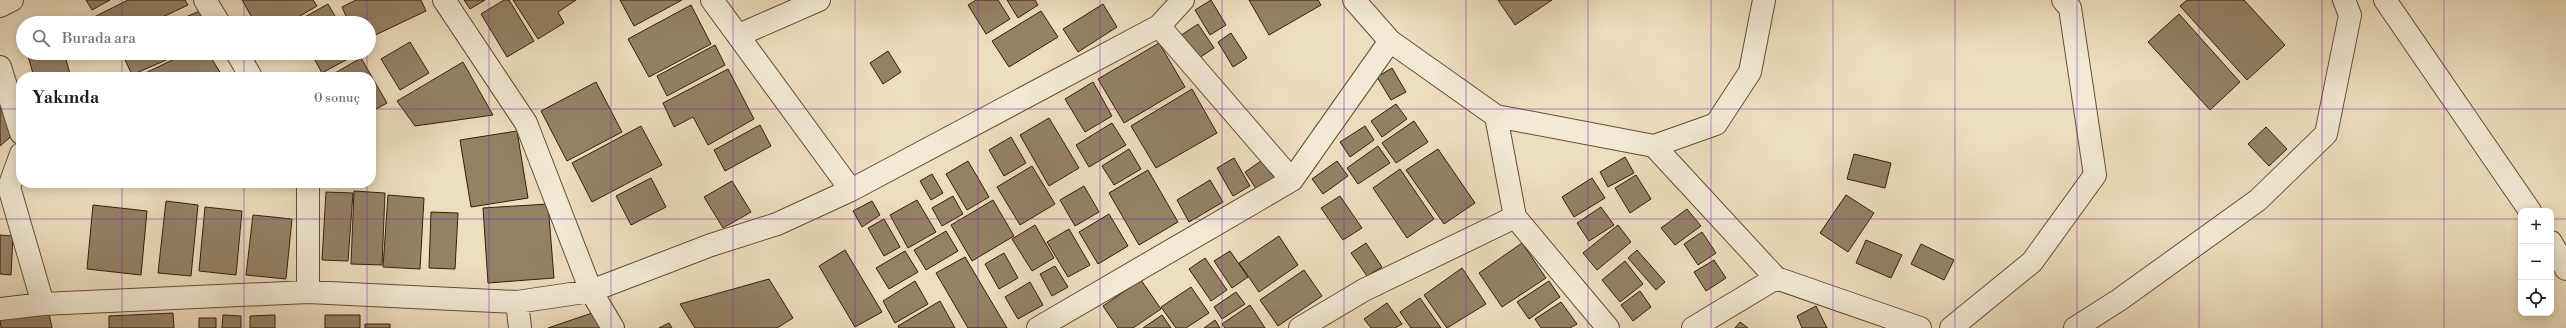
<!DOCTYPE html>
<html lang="tr">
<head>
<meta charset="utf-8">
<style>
  body { margin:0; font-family:"Libre Bodoni",serif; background:#f6f6f6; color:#202124 }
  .controls { position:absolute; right:12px; bottom:12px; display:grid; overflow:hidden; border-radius:8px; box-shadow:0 2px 10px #0003 }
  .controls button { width:36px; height:36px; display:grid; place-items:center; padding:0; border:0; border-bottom:1px solid #e0e0e0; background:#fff; color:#202124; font:20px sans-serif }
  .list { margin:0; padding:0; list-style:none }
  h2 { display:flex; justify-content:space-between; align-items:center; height:52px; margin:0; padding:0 16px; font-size:17px }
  h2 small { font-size:13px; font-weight:400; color:#757577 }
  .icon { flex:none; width:22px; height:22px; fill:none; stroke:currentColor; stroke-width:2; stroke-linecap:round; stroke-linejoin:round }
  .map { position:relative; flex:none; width:2566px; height:328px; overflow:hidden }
  .search { position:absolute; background:#fff; box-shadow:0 2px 10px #0003; left:16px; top:16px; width:360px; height:44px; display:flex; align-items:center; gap:10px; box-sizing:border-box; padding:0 14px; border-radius:22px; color:#757577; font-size:15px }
  .panel { position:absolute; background:#fff; box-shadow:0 2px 10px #0003; left:16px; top:72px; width:360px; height:116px; border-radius:16px }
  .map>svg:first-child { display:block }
</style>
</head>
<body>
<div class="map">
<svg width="2566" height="328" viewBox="0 0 2566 328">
  <rect width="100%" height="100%" fill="#eddebe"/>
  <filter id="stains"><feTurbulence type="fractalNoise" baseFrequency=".005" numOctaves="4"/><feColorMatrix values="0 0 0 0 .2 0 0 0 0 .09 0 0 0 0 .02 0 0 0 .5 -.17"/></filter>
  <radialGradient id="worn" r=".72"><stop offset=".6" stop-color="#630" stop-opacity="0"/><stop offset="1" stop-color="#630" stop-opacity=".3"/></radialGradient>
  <path fill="#948267" stroke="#341e08" d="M 86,0 L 110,0 L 92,10 Z
    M 128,0 L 185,0 L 188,5 L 150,23 L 92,23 L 90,19 Z
    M 242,0 L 313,0 L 317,6 L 288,23 L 255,23 Z
    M 356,0 L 421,0 L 426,11 L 369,38 L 369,23 L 349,23 L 342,7 Z
    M 464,0 L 485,0 L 470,9 Z
    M 504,0 L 509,0 L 534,41 L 507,57 L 481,14 Z
    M 513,0 L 576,0 L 558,12 L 564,23 L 538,39 Z
    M 620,0 L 682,0 L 634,26 Z
    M 976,0 L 998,0 L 1010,19 L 986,34 L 968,5 Z
    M 1007,0 L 1035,0 L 1038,5 L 1018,18 Z
    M 1211,0 L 1226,25 L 1210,35 L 1195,10 Z
    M 1249,0 L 1318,0 L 1321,5 L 1269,35 Z
    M 1498,0 L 1552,0 L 1515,25 Z
    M 2187,0 L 2244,0 L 2285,45 L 2247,80 L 2180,6 Z
    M 328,4 L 339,23 L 294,23 Z
    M 1103,4 L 1117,27 L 1078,52 L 1063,29 Z
    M 691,5 L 711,44 L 649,77 L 628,39 Z
    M 202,10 L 207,23 L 172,23 Z
    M 1041,11 L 1058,37 L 1009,67 L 992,41 Z
    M 2179,14 L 2240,82 L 2210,110 L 2148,42 Z
    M 1198,24 L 1214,48 L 1196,60 L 1180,36 Z
    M 1231,33 L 1247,58 L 1233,67 L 1218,42 Z
    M 410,42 L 429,73 L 400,90 L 381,59 Z
    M 1159,43 L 1185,87 L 1124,123 L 1098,79 Z
    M 715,45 L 725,65 L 667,96 L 657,76 Z
    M 888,51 L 901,72 L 883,84 L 870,63 Z
    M 39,53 L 64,53 L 71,77 L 34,77 L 28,56 Z
    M 122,53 L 182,53 L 132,75 Z
    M 187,53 L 208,53 L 223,77 L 137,77 Z
    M 311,53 L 356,53 L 357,54 L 322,73 Z
    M 361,58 L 387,103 L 371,112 L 371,77 L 328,77 Z
    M 463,62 L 493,115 L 415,126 L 397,101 Z
    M 1392,68 L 1406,92 L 1391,100 L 1377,77 Z
    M 728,69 L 754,119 L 708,145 L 693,117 L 674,127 L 663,103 Z
    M 596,82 L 622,132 L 567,161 L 541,111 Z
    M 1093,82 L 1112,116 L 1085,132 L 1065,99 Z
    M 1192,89 L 1217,133 L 1156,168 L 1131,126 Z
    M 1396,104 L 1407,119 L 1382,137 L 1371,121 Z
    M 0,107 L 14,134 L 0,146 Z
    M 1049,118 L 1079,168 L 1049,186 L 1020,135 Z
    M 1414,121 L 1428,142 L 1396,163 L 1382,143 Z
    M 1112,123 L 1126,145 L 1089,167 L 1076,145 Z
    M 760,125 L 771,146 L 725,171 L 714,150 Z
    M 641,126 L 662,165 L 592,202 L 572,163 Z
    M 1365,126 L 1374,140 L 1350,157 L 1340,142 Z
    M 2266,127 L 2287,149 L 2269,166 L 2248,144 Z
    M 517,131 L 528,198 L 471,207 L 460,140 Z
    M 1011,137 L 1026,163 L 1004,176 L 989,150 Z
    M 1378,146 L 1390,163 L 1358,184 L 1347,168 Z
    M 1129,149 L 1141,169 L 1114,185 L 1102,166 Z
    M 1438,149 L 1475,203 L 1444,224 L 1406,170 Z
    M 1854,154 L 1891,163 L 1885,188 L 1847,179 Z
    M 1625,157 L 1634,173 L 1608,187 L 1600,172 Z
    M 1234,158 L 1250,186 L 1233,196 L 1217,168 Z
    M 1264,159 L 1276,176 L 1257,190 L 1245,172 Z
    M 968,161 L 989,197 L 967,210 L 946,174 Z
    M 1337,161 L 1348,176 L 1323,194 L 1312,179 Z
    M 1032,166 L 1055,204 L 1020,225 L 997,187 Z
    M 1400,169 L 1434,219 L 1407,238 L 1373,188 Z
    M 1148,170 L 1178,222 L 1139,245 L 1109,193 Z
    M 932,174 L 943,193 L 931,200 L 920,181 Z
    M 1636,175 L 1651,199 L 1630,213 L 1615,188 Z
    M 651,178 L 666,207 L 631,225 L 616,196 Z
    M 1592,178 L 1605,198 L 1574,217 L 1562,197 Z
    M 1210,180 L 1223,202 L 1189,222 L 1177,200 Z
    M 732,181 L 751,212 L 723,228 L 704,197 Z
    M 1084,186 L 1099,212 L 1075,226 L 1060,200 Z
    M 354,191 L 385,193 L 382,265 L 351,264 Z
    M 326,192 L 353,193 L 348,261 L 322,260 Z
    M 388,195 L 424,198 L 420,269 L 383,267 Z
    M 1846,195 L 1874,213 L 1848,252 L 1820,233 Z
    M 953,196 L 963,214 L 942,226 L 932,208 Z
    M 1340,196 L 1362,228 L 1343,240 L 1321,208 Z
    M 917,200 L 936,232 L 908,248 L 890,215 Z
    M 993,200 L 1014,236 L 972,261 L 951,225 Z
    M 166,201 L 198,205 L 191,276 L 158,273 Z
    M 872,201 L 880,215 L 862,227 L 853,211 Z
    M 548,204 L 554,278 L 488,283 L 483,208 Z
    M 93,205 L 147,211 L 141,275 L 87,269 Z
    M 205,207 L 242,211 L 236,275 L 199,271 Z
    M 1601,207 L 1614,225 L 1589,241 L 1577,223 Z
    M 1687,209 L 1701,226 L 1675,245 L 1661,228 Z
    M 431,212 L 458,213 L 455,269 L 429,268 Z
    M 1109,214 L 1128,246 L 1098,264 L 1079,232 Z
    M 253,215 L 292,219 L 286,279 L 246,275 Z
    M 884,219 L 900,247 L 884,256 L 868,228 Z
    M 1035,225 L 1054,258 L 1032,271 L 1012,239 Z
    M 1618,225 L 1631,242 L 1597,270 L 1583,253 Z
    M 1069,229 L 1090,265 L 1068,277 L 1047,242 Z
    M 946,231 L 958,251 L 926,270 L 914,250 Z
    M 1702,232 L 1716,253 L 1698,265 L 1684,244 Z
    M 0,235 L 13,236 L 11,275 L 0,274 Z
    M 1279,236 L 1298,265 L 1259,292 L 1239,263 Z
    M 1866,240 L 1902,255 L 1891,278 L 1856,263 Z
    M 1366,243 L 1382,267 L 1367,276 L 1351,253 Z
    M 1522,243 L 1546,278 L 1502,307 L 1479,273 Z
    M 1921,244 L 1954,260 L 1944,280 L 1911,264 Z
    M 845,250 L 882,312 L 855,327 L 819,266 Z
    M 1637,250 L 1665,282 L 1656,290 L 1628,258 Z
    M 905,251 L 918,272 L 889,289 L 876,268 Z
    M 1230,251 L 1248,277 L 1232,288 L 1214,261 Z
    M 1004,253 L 1018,278 L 999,289 L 985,264 Z
    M 965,257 L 1007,328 L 968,328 L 936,273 Z
    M 1205,258 L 1227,290 L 1211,301 L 1189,269 Z
    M 1714,260 L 1726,278 L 1706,291 L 1694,272 Z
    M 1625,261 L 1643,284 L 1620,302 L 1602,280 Z
    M 1055,266 L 1068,287 L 1052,296 L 1040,274 Z
    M 1462,268 L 1486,304 L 1447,328 L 1424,295 Z
    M 1304,270 L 1322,296 L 1278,326 L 1260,300 Z
    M 769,279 L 793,318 L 777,328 L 695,328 L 680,304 Z
    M 1141,280 L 1161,309 L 1133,328 L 1118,328 L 1103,306 Z
    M 915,281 L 928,304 L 895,323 L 883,301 Z
    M 1549,281 L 1560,297 L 1529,319 L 1517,302 Z
    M 1030,282 L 1043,305 L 1018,319 L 1005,297 Z
    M 1191,287 L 1209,313 L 1186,328 L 1176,328 L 1161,307 Z
    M 1640,291 L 1651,307 L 1633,321 L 1621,305 Z
    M 1236,292 L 1245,304 L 1222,319 L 1214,307 Z
    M 1420,298 L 1441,328 L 1411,328 L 1400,312 Z
    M 940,301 L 955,328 L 899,328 L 898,326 Z
    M 1561,302 L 1577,324 L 1570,328 L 1541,328 L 1535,319 Z
    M 1387,303 L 1402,324 L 1395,328 L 1371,328 L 1364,319 Z
    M 1250,305 L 1265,328 L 1225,328 L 1222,324 Z
    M 1816,306 L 1827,328 L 1802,328 L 1797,316 Z
    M 48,309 L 52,328 L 1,328 L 0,319 Z
    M 595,312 L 601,328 L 548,328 Z
    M 173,313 L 174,328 L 109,328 L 109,316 Z
    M 223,315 L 241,316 L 241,328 L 222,328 Z
    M 275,315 L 275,328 L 250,328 L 250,316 Z
    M 325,315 L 360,315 L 360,328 L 325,328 Z
    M 1162,315 L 1171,328 L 1143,328 Z
    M 199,318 L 216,318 L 216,328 L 199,328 Z
    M 1215,320 L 1220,328 L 1204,328 Z
    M 1740,322 L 1748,328 L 1735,328 Z
    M 669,323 L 672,328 L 659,328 Z
    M 365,324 L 390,324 L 390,328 L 365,328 Z"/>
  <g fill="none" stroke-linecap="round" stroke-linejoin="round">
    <defs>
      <path id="minor" d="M 205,0 L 219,23
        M 444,0 L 526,123 L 591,291 L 613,328
        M 712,0 L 851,190
        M 1354,0 L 1390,41 L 1496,116 L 1654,146 L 1716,124 L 1750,72 L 1764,0
        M 2385,0 L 2530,211
        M 0,6 L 12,0
        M 1159,26 L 1292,180
        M 739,35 L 819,0
        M 237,53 L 251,77
        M 0,67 L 21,133
        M 1654,146 L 1776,278 L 1920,328
        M 21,154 L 9,187 L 43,304
        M 308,183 L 308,292
        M 1515,217 L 1608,328
        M 2551,242 L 2566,269
        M 517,302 L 520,328
        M 0,309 L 43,304 L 308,292 L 517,302 L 591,291 L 711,245 L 777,224 L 851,190 L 1159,26 L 1183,0
        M 1038,328 L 1292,180 L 1390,41
        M 1300,328 L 1364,290 L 1515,217 L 1496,116
        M 1693,328 L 1776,278
        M 1951,328 L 2032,262 L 2095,175 L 2070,8 L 2063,0
        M 2075,328 L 2119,300 L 2258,200 L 2326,134 L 2350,15 L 2344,0"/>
    </defs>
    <use href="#minor" stroke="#624e36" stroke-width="24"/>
    <use href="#minor" stroke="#f3ead5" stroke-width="22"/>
  </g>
  <path fill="none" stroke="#7b2cbf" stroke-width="1" stroke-opacity="0.55" d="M 122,0 L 122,23M 244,0 L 244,23M 367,0 L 367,23M 489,0 L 489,328M 611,0 L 611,328M 733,0 L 733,328M 855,0 L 855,328M 978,0 L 978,328M 1100,0 L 1100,328M 1222,0 L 1222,328M 1344,0 L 1344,328M 1466,0 L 1466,328M 1588,0 L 1588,328M 1711,0 L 1711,328M 1833,0 L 1833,328M 1955,0 L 1955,328M 2077,0 L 2077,328M 2199,0 L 2199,328M 2322,0 L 2322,328M 2444,0 L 2444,328M 122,53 L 122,77M 244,53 L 244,77M 367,53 L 367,77M 0,109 L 21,109M 371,109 L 2566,109M 122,183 L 122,328M 244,183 L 244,328M 367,183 L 367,328M 0,219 L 2521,219M 2551,219 L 2566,219"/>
  <rect width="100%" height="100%" filter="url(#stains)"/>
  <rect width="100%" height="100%" fill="url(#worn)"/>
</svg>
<div class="controls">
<button>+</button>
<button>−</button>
<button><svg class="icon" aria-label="locate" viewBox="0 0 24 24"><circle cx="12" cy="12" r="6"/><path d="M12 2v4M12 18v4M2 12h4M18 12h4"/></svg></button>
</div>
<div class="search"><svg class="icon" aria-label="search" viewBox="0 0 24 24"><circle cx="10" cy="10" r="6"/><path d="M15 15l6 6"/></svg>Burada ara</div>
<section class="panel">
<h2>Yakında<small>0 sonuç</small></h2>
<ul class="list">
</ul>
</section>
</div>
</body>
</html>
